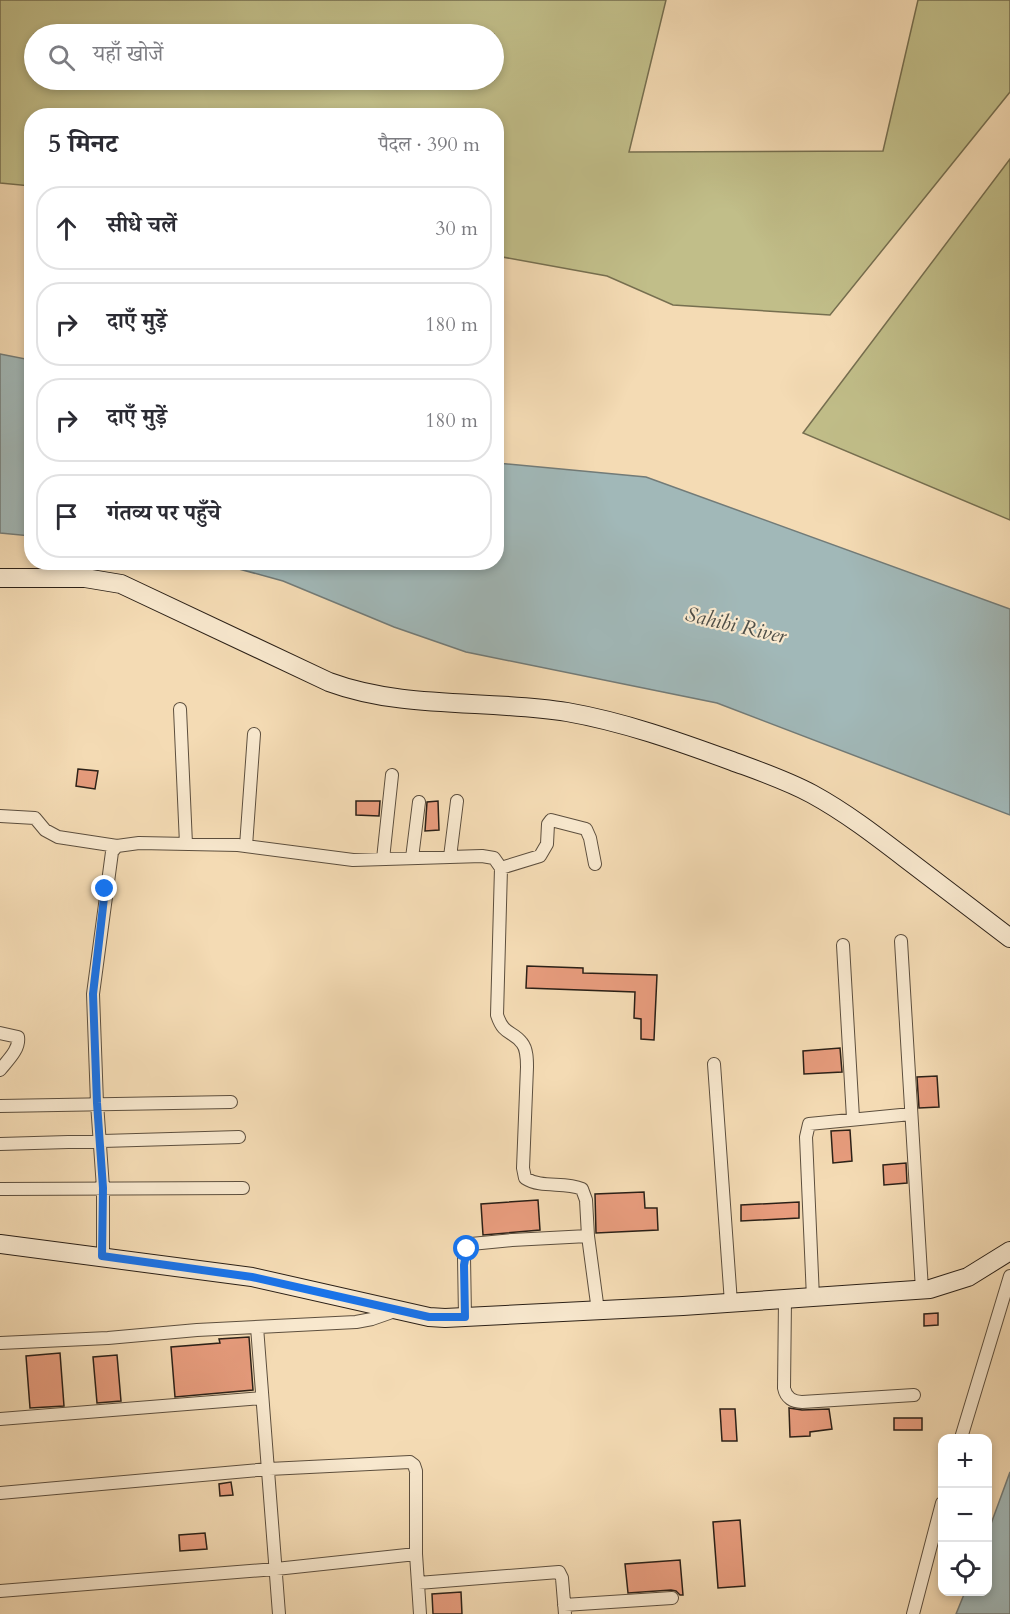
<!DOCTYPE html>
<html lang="hi">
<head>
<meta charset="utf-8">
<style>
  body { margin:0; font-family:Cardo,"Noto Serif Devanagari",serif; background:#f2f2f3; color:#2b2b33 }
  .controls { position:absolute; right:18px; bottom:18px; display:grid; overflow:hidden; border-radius:12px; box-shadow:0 3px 9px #0003 }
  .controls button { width:54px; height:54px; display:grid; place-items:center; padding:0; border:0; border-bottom:2px solid #e1e1e2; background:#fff; color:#2b2b33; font:30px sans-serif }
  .stop { position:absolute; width:18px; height:18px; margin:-14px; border:4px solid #1a73e8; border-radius:50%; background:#fff }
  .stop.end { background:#1a73e8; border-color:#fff; box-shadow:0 2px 6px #0008 }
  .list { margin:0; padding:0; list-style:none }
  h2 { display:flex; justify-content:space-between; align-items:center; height:78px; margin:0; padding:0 24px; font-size:26px }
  h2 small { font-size:20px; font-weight:400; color:#7c7c81 }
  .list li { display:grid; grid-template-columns:39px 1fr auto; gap:18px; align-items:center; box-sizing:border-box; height:84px; margin:0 12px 12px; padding:0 12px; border:2px solid #e1e1e2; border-radius:24px }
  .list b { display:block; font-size:22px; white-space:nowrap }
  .list em { font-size:20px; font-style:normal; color:#7c7c81 }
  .icon { flex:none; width:33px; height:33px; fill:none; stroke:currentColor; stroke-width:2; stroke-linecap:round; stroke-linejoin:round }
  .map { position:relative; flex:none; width:1010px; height:1614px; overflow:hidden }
  .search { position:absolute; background:#fff; box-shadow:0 3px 9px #0003; left:24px; top:24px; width:480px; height:66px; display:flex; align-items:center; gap:15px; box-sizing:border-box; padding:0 21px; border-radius:33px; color:#7c7c81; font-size:22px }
  .panel { position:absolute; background:#fff; box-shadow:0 3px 9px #0003; left:24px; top:108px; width:480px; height:462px; border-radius:24px }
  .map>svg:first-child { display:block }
</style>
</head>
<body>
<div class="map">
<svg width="1010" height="1614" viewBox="0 0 1010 1614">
  <rect width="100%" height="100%" fill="#f4dbb4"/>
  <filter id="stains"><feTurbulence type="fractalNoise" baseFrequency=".00333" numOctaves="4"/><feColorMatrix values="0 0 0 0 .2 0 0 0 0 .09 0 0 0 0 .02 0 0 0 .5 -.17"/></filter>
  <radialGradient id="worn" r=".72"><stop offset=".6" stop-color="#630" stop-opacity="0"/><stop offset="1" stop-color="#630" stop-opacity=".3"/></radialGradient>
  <path fill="#c1be89" stroke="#766f50" stroke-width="1.5" fill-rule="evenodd" d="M 0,0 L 666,0 L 629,152 L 883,151 L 918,0 L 1010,0 L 1010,92 L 830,315 L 673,305 L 607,276 L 497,256 L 496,116 L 32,116 L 31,186 L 0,183 ZM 34,34 L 494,34 L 494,80 L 34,80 Z
    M 1010,159 L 1010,520 L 803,433 Z"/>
  <path fill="#a1b8b8" stroke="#727b78" stroke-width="1.5" d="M 0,354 L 31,360 L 31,536 L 0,533 Z
    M 497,463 L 646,477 L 1010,609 L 1010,815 L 717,703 L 466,652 L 394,627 L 283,581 L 217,563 L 496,562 Z
    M 1010,1472 L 1010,1614 L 956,1614 L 965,1592 L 988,1592 L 988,1532 Z"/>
  <path fill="#e79c7d" stroke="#2b2017" stroke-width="1.5" d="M 78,769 L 98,771 L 95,789 L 76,786 Z
    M 356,801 L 380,801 L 379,816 L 356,815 Z
    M 438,801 L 439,830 L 425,831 L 427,802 Z
    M 527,966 L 583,968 L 583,973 L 657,975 L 654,1040 L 641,1039 L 641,1019 L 634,1018 L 635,992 L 526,988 Z
    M 840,1048 L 842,1072 L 804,1074 L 803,1051 Z
    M 937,1076 L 939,1107 L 919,1108 L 917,1077 Z
    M 850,1130 L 852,1161 L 833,1163 L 831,1131 Z
    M 906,1163 L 907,1183 L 884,1185 L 883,1165 Z
    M 644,1192 L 645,1208 L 657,1208 L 658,1230 L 596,1233 L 595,1194 Z
    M 538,1200 L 540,1230 L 483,1235 L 481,1204 Z
    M 799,1202 L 799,1218 L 741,1221 L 741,1205 Z
    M 938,1313 L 938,1325 L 924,1326 L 924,1314 Z
    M 249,1337 L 253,1390 L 175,1397 L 171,1347 L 220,1343 L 219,1339 Z
    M 60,1353 L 64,1406 L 30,1408 L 26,1356 Z
    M 117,1355 L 121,1401 L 97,1403 L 93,1357 Z
    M 789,1408 L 802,1410 L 829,1409 L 832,1429 L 810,1432 L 810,1436 L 790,1437 Z
    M 720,1409 L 735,1409 L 737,1441 L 722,1441 Z
    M 894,1418 L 922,1418 L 922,1430 L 894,1430 Z
    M 231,1482 L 233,1495 L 220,1496 L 219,1484 Z
    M 740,1520 L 745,1586 L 718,1588 L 713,1522 Z
    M 205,1533 L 207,1549 L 180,1551 L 179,1535 Z
    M 680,1560 L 683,1595 L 680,1595 L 676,1591 L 671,1590 L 628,1593 L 625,1564 Z
    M 461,1592 L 462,1614 L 433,1614 L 432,1594 Z"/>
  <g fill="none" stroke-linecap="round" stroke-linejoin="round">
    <defs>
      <path id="street" d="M 180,709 L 186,844
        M 0,816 L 35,818 L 45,830 L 58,837 L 117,846
        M 246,846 L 254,734
        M 450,857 L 457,801
        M 412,858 L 419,802
        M 383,859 L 392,775
        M 501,868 L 540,856 L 547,844 L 548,824 L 551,820 L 586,829 L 590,838 L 595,864
        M 901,941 L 922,1290
        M 843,945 L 853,1118
        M 0,1033 L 18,1037 C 20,1049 8,1060 0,1070
        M 714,1064 L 731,1303
        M 0,1106 L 231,1102
        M 0,1144 L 239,1137
        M 0,1189 L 243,1188
        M 103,1256 L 103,1188 L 97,1103 L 93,994 L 112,852 L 117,846 L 139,843 L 238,845 L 353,860 L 482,856 L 494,858 L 501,868 L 497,1015 C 504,1036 512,1030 522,1043 C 527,1049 527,1060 527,1067 L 523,1168 L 525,1178 C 542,1189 564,1181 582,1189 L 586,1200 L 588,1236 L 598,1311
        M 813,1298 L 806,1137 L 809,1124 L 911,1114
        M 785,1300 L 784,1388 C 786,1398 793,1402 802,1402 L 914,1395
        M 465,1317 L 464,1257 L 467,1249 L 471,1244 L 512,1240 L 588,1236
        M 257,1327 L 279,1614
        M 0,1343 L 108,1338 L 197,1330 L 356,1322 L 372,1319 L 395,1311
        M 0,1419 L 262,1398
        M 961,1438 L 1010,1276
        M 0,1493 L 269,1469 L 410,1462 L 414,1465 L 416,1471 L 416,1554 L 420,1614
        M 418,1583 L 559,1572 L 562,1578 L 565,1614
        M 0,1591 L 276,1569 L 416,1554
        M 564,1605 L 672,1598
        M 913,1614 L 942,1503"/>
      <path id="secondary" d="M 0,578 L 85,578 L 121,584 L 329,682 C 405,710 487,699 567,712 C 624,722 677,741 732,761 C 759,771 786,780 812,794 C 845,812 875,835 905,858 C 940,885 975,911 1010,938
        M 0,1244 L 252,1277 L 429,1317 L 445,1318 L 683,1306 L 930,1289 L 968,1277 L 1010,1251"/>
    </defs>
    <use href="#street" stroke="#5d4f3e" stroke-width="14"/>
    <use href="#secondary" stroke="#2b2017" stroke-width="20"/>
    <use href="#street" stroke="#f8e8ce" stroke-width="12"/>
    <use href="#secondary" stroke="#f8e8ce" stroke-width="18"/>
  </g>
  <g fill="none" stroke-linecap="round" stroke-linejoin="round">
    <path stroke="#1a73e8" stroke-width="8" d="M 105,889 L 93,994 L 97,1103 L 103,1188 L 102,1256 L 252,1277 L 429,1317 L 465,1317 L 464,1265 L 467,1249"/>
  </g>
  <g text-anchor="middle" stroke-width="4.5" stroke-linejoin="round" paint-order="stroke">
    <g font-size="21" font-style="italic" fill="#4e4e47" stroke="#f8e8ce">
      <text transform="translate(736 625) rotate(13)" y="7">Sahibi River</text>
    </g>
  </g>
  <rect width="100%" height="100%" filter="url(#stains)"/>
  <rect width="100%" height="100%" fill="url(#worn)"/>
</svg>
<div class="controls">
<button>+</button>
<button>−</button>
<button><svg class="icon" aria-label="locate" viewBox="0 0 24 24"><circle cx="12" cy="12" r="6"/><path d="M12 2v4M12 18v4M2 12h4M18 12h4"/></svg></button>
</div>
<div class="stop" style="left:467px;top:1249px"></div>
<div class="stop end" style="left:105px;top:889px"></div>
<div class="search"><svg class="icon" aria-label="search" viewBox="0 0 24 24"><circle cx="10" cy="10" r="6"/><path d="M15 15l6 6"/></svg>यहाँ खोजें</div>
<section class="panel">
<h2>5 मिनट<small>पैदल · 390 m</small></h2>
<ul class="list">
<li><svg class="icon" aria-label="ahead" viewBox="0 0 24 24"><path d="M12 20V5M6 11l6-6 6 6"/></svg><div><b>सीधे चलें</b></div><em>30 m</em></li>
<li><svg class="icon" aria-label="right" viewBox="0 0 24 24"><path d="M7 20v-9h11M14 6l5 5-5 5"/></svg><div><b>दाएँ मुड़ें</b></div><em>180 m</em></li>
<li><svg class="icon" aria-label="right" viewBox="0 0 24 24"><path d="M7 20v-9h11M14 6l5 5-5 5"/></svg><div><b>दाएँ मुड़ें</b></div><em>180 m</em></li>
<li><svg class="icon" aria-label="arrive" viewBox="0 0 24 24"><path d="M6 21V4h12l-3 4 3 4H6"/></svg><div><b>गंतव्य पर पहुँचे</b></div></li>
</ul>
</section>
</div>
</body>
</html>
